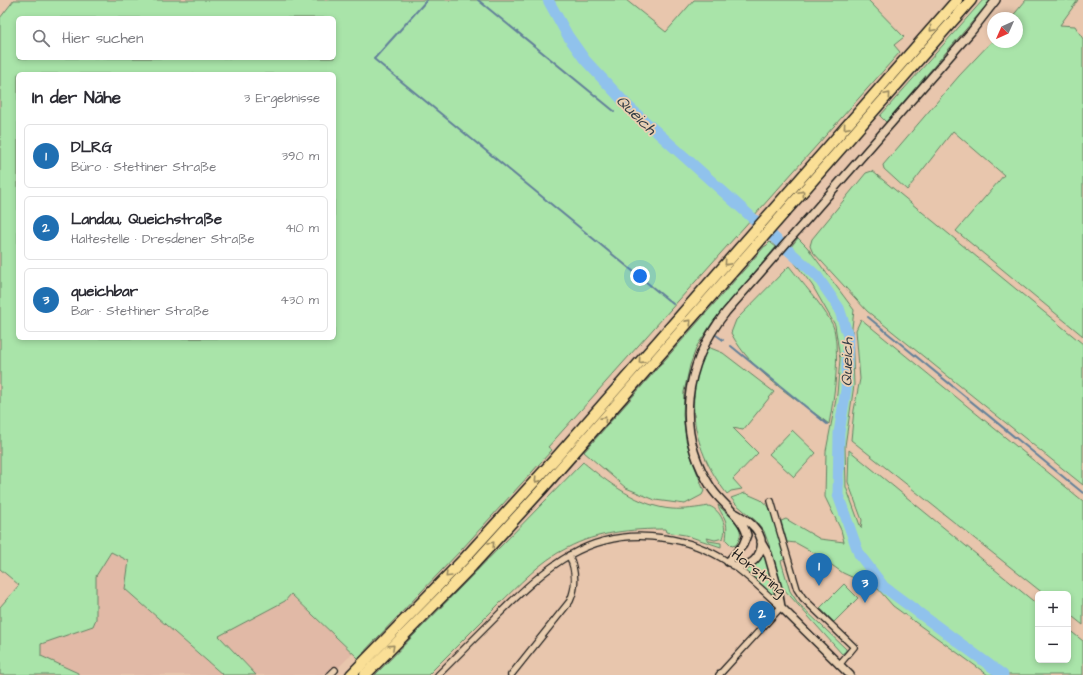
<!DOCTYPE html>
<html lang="de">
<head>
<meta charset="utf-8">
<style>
  body { margin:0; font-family:"Architects Daughter",sans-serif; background:#f7f7f7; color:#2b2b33 }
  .controls { position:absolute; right:12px; bottom:12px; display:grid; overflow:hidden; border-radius:6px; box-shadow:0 2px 6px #0003 }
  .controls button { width:36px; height:36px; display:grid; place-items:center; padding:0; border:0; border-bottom:1px solid #e1e1e2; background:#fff; color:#2b2b33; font:20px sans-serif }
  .compass { position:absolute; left:987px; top:12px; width:36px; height:36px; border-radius:50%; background:#fff; box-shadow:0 2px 6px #0003; rotate:225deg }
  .you { position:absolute; left:640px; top:276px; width:14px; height:14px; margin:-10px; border:3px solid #fff; border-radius:50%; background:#1a73e8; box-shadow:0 0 0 6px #1a73e833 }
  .badge { display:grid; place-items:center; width:26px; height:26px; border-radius:50%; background:#1f6fb2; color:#fff; font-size:13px; font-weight:700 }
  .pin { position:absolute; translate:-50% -33px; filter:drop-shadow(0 1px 2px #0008) }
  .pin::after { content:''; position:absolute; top:21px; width:14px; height:12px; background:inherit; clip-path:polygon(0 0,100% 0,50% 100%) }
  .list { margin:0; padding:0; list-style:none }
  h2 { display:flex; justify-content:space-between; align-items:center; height:52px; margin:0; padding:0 16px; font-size:17px }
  h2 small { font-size:13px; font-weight:400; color:#7c7c81 }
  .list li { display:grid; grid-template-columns:26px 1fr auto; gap:12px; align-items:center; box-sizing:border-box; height:64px; margin:0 8px 8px; padding:0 8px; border:1px solid #e1e1e2; border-radius:6px }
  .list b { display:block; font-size:15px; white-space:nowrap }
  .list p { margin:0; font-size:13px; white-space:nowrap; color:#7c7c81 }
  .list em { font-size:13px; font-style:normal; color:#7c7c81 }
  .icon { flex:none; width:22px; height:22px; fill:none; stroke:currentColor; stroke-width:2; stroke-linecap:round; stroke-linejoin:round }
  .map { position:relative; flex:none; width:1083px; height:675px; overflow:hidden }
  .search { position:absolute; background:#fff; box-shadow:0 2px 6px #0003; left:16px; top:16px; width:320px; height:44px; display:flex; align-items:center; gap:10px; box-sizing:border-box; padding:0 14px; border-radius:6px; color:#7c7c81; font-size:15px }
  .panel { position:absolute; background:#fff; box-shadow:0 2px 6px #0003; left:16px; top:72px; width:320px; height:268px; border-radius:6px }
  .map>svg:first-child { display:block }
</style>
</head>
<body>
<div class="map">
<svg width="1083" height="675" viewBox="0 0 1083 675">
  <rect width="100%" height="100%" fill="#e8c6ad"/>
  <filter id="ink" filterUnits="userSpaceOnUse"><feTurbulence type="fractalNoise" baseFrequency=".025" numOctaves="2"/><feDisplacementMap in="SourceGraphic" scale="8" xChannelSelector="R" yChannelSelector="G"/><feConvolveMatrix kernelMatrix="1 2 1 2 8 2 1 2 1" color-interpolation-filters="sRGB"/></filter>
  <g filter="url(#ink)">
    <path fill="#e1b9a6" d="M 111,552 L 129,561 L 125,589 L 223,675 L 78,675 L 78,673 L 40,656 L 41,644 L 93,626 L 96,618 L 96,576 Z
      M 291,594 L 353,653 L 331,675 L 256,675 L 219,636 L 285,601 Z"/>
    <path fill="#a9e4a9" stroke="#628062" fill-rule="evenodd" d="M 14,0 L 626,0 L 666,32 L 694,0 L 868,0 L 904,37 L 894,45 L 900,52 L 548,447 L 552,450 L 462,549 L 358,658 L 291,594 L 285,601 L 219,636 L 256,675 L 223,675 L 125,589 L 129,561 L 111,552 L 96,576 L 96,619 L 93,626 L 41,644 L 41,656 L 78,673 L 78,675 L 0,675 L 0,607 L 19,585 L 0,569 L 0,18 ZM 18,18 L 334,18 L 334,58 L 18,58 ZM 18,74 L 334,74 L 334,338 L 18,338 Z
      M 983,0 L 991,0 L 886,122 L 880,116 Z
      M 1026,0 L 1078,0 L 1060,25 L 1075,26 L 1083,39 L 1083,336 L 956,231 L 1004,175 L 953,131 L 907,190 L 884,169 L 883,165 L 959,76 L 993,40 L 993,42 L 1017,42 L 1017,18 L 1011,18 Z
      M 872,171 L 1083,344 L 1083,485 L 867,311 L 812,251 L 810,246 L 812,239 L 866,173 Z
      M 798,238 L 807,247 L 854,310 L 852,328 L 854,385 L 845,446 L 846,487 L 861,528 L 862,520 L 848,482 L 849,450 L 1038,605 L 1038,660 L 1068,660 L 1068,629 L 1083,641 L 1083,675 L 988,675 L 893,606 L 878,589 L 843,573 L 816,554 L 796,543 L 787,542 L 781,521 L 786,519 L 820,539 L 844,542 L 841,530 L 825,497 L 826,451 L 837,394 L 840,359 L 835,325 L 812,285 L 791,258 L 786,253 Z
      M 770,242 L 776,247 L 712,323 L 697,346 L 690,365 L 684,392 L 683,415 L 686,440 L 693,462 L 704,491 L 702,495 L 685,504 L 655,500 L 626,488 L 584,452 L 765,246 L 766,246 Z
      M 789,266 C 803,284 820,302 831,322 C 835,328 835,336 836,343 C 838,371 834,397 829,424 C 794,397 752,373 731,333 L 736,320 Z
      M 861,319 L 1083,501 L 1083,625 L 1068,613 L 1068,594 L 1044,594 L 851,440 L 854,410 L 860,379 L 856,330 Z
      M 708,347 L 723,353 L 774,392 L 743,430 L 733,428 L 758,453 L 733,479 L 742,489 L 731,491 L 727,494 C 693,450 682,398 708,347 Z
      M 792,430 L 816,453 L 794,477 L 769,454 Z
      M 583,462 C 607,482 640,507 672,509 C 684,510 697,508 709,506 C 721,510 728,527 723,538 L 715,540 L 707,538 L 709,541 L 721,543 L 721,547 L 685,535 L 666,532 L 665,529 C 632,529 597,532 567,548 C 540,561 519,585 497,606 C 474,629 451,652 428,675 L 375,675 Z
      M 745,493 L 761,500 L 770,508 L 785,559 L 781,561 L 790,591 L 798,603 L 846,649 L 846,651 L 842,654 L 782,587 L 772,553 L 764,531 L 756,521 L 736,504 L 731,498 Z
      M 718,505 C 730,518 749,526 736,545 L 732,546 L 726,540 C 727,530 728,522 722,514 C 720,510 719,509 718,505 Z
      M 761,542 L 781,607 L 737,568 L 752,562 Z
      M 844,584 L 858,598 L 834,622 L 820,608 Z"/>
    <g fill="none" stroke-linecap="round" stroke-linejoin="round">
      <path stroke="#628099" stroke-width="2" d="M 427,0 L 374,59 L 673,304
        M 478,0 L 614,111
        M 868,317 L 1083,493
        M 716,335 L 723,340
        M 731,346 L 827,424"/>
      <path stroke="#90c2ec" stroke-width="11" d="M 548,0 L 568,36 L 585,60 L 628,106 L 817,276 L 839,308 L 848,336 L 846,390 L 839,433 L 838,495 L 859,554 L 884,587 L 1003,675"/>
      <defs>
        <path id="minor" d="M 771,501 L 797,589 L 803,598 L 854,647 L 839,665
          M 330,675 L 335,670
          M 438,675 C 458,655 478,635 498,615 C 546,567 590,527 663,538 C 687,541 708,549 728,562 C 747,574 764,592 781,607 L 719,675
          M 511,675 L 570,601 C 577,585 576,571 569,555"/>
        <path id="tertiary" d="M 761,542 L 768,554 L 778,589 L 781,607 L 850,675
          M 728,562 L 743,545 L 747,535 C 742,516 722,504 712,489 C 674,431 684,365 726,312 L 971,32 L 996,0
          M 733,565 C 737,565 742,566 746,565 C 759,561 765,545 759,534 C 754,524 744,518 735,513"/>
        <path id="motorway" d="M 351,675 L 464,559 L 554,460 L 957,0
          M 365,675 L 472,566 L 543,488 L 971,0"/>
      </defs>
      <use href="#minor" stroke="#1c1c1c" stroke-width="8"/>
      <use href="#tertiary" stroke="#1c1c1c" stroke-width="10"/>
      <use href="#motorway" stroke="#1c1c1c" stroke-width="13"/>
      <use href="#minor" stroke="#eacfb1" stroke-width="5.5"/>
      <use href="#tertiary" stroke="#eacfb1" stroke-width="7"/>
      <use href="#motorway" stroke="#fadf96" stroke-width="10"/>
    </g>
    <defs><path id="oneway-chevron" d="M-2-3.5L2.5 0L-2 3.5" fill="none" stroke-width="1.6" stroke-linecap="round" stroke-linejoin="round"/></defs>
    <g stroke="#96875f">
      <use href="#oneway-chevron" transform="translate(932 29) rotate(131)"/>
      <use href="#oneway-chevron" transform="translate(888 95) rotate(-49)"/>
      <use href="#oneway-chevron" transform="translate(846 127) rotate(131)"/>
      <use href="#oneway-chevron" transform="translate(802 193) rotate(-49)"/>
      <use href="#oneway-chevron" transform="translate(727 263) rotate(131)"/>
      <use href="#oneway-chevron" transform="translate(689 322) rotate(-48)"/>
      <use href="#oneway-chevron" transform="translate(641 361) rotate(131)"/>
      <use href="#oneway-chevron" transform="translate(604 419) rotate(-49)"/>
      <use href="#oneway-chevron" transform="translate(537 480) rotate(132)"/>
      <use href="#oneway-chevron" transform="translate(492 544) rotate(-47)"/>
      <use href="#oneway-chevron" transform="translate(448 575) rotate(134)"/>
      <use href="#oneway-chevron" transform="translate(392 647) rotate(-44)"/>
    </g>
  </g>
  <g text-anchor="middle" stroke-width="3.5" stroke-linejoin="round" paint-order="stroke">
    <g font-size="15" fill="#1c1c1c" stroke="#eacfb1">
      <text transform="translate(759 572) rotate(39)" y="5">Horstring</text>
    </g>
    <g font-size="16" font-style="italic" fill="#333d46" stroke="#eacfb1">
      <text transform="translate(637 114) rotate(44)" y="6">Queich</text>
      <text transform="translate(846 362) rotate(-89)" y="6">Queich</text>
    </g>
  </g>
</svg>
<div class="controls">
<button>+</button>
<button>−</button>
</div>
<svg class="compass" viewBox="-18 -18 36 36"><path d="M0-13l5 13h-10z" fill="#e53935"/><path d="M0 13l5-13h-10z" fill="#7c7c81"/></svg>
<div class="you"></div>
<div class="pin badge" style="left:819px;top:586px">1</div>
<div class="pin badge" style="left:762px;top:634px">2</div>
<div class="pin badge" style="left:865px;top:603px">3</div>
<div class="search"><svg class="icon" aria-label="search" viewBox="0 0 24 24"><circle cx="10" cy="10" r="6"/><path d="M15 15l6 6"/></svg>Hier suchen</div>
<section class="panel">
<h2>In der Nähe<small>3 Ergebnisse</small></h2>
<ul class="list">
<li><span class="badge">1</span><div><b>DLRG</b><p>Büro · Stettiner Straße</p></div><em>390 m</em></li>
<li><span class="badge">2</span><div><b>Landau, Queichstraße</b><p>Haltestelle · Dresdener Straße</p></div><em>410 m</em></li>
<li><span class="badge">3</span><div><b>queichbar</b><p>Bar · Stettiner Straße</p></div><em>430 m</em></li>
</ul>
</section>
</div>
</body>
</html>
